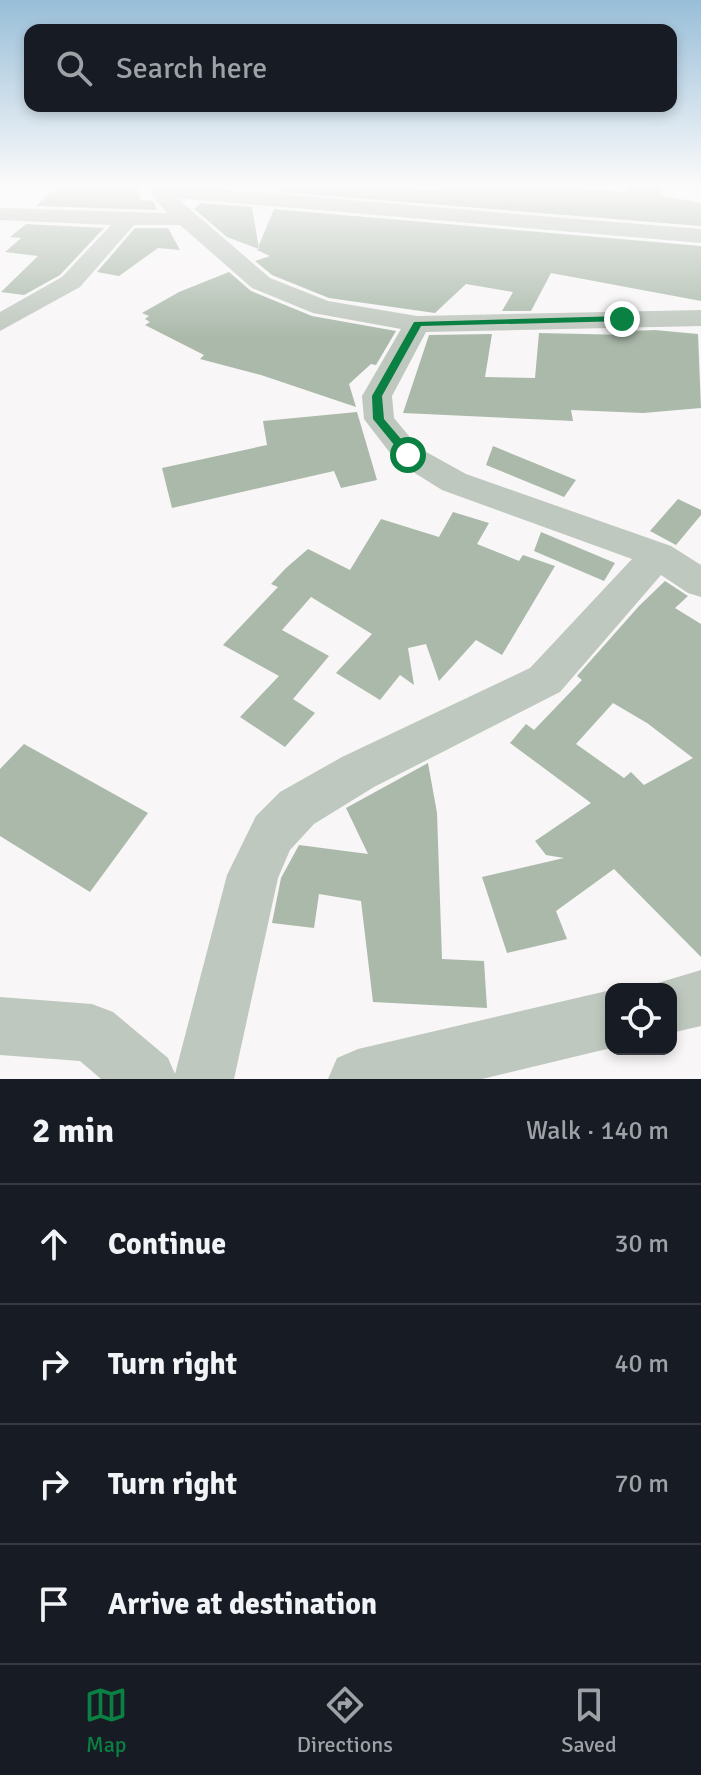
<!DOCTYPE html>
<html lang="en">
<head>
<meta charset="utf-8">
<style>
  body { margin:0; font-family:Signika,sans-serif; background:#242831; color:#f1f3f6 }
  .controls { position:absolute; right:24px; bottom:24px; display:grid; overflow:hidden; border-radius:16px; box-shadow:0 4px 12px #0003 }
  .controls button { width:72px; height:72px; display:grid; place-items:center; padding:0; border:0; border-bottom:2px solid #363941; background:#171b24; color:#f1f3f6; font:40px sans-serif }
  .stop { position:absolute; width:24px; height:24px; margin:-18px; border:6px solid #0b8043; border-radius:50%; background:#fff }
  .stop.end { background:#0b8043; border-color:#fff; box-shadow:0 2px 8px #0008 }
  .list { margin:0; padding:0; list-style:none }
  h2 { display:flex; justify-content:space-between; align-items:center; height:104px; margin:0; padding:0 32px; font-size:34px }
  h2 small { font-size:26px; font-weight:400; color:#9ea1a6 }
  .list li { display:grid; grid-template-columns:52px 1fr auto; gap:24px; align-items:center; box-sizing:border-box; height:120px; padding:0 32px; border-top:2px solid #363941 }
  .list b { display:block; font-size:30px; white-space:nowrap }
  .list em { font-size:26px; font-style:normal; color:#9ea1a6 }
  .icon { flex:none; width:44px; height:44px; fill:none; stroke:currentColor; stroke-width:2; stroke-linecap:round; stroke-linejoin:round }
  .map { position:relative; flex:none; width:701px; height:1079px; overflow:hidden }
  .search { position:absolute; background:#171b24; box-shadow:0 4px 12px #0003; left:24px; right:24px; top:24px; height:88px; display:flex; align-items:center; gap:20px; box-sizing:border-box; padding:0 28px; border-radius:16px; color:#9ea1a6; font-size:30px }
  .sheet { height:584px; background:#171b24 }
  nav { display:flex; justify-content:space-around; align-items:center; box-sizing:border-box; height:112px; border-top:2px solid #363941; background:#171b24; font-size:22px; color:#9ea1a6 }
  nav a { display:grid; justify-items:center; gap:4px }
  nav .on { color:#0b8043 }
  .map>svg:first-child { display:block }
</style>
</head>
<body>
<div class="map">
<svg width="701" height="1079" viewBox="0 0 701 1079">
  <rect width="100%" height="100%" fill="#f8f6f7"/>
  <path fill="#aab9aa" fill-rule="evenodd" d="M 66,187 L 138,187 L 141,200 L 153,201 L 157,210 L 36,206 L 53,190 Z
    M 283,187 L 397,187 L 441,191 L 443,187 L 559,187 L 627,192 L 629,187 L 663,187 L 659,195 L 701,203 L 701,226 L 281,192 Z
    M 200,203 L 252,207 L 259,249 L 227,237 L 194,209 Z
    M 274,209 L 701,246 L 701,301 L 551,273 L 531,311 L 502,311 L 513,292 L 466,284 L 435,313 L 329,298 L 272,275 L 255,261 L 270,256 L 257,250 Z
    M 26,224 L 104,228 L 60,275 L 24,295 L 1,292 L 38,256 L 5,252 L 21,238 L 10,237 Z
    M 135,228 L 168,228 L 180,250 L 158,248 L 119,276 L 97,272 Z
    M 229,272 L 251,291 L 312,316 L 396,331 L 376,365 L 371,364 L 349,384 L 356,407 L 261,375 L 200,359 L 204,355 L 145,325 L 150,322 L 145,319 L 149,316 L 142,313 L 179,292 Z
    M 655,330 L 698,334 L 701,408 L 643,413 L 571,410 L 573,421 L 403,413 L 429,335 L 492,334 L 485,377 L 535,378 L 539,333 L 630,335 L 629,331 Z
    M 357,412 L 377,480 L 341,488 L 334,471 L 172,508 L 162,468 L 267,445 L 263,421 Z
    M 493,446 L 576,480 L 564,497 L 486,465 Z
    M 678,499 L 701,510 L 701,515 L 676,545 L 650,531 Z
    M 453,512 L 489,523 L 477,544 L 519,561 L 523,555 L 555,566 L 502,655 L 476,640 L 439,681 L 426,644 L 408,648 L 414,685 L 400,675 L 380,700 L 336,673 L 372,634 L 311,597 L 282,630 L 329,656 L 293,699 L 315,713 L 285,747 L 240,717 L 279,676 L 223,645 L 278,587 L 271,584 L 286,568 L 308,549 L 350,570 L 381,519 L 439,537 Z
    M 541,532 L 615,563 L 604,581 L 534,551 Z
    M 665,581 L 688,596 L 675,608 L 701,624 L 701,957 L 614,869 L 556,911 L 567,939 L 507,953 L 482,877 L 564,858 L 546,855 L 535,841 L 591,803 L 510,743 L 526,724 L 534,730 L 582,680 L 577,676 L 639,606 ZM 613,703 L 647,723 L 693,758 L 644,785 L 631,772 L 624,778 L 576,744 Z
    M 24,744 L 148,813 L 90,892 L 0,836 L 0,769 Z
    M 428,763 L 437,813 L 442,959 L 484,961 L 487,1008 L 373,1002 L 361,901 L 319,894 L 314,928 L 272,923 L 281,878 L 299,845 L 368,854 L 346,808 Z"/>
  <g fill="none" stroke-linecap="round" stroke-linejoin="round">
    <path fill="#bfc8bf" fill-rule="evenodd" d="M 145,187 L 189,187 L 701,229 L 701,243 L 177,198 L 270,278 L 328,301 L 417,316 L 701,310 L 701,326 L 426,332 L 392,396 L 394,418 L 419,448 L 466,474 L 671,546 L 701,565 L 701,597 L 688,593 L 661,575 L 560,692 L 374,787 L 314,824 L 290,850 L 278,878 L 234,1079 L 101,1079 L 80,1061 L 0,1055 L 0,997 L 92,1004 L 113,1012 L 168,1058 L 175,1074 L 227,875 L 256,816 L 280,792 L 342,757 L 530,668 L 632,559 L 442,490 L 397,462 L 364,419 L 362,396 L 401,329 L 313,313 L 252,288 L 180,225 L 134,225 L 80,287 L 0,331 L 0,312 L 62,277 L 111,225 L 0,220 L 0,208 L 167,213 Z
      M 701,970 L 701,1026 L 671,1033 L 671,989 L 649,989 L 651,985 Z
      M 611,990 L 611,1048 L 482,1079 L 328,1079 L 337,1058 L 358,1049 Z"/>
  </g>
  <linearGradient id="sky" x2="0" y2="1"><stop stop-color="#98bed8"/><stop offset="0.55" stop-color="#fcfbfb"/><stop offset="1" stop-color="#fcfbfb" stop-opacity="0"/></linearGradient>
  <rect width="701" height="338" fill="url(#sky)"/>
  <path fill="#0b8043" d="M 622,316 L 626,321 L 421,326 L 382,396 L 384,419 L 412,452 L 412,457 L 404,457 L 373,419 L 372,396 L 414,322 Z"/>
</svg>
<div class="controls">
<button><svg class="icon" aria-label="locate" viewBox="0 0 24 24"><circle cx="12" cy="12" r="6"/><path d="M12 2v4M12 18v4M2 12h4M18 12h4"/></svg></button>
</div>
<div class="stop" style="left:408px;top:455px"></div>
<div class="stop end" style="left:622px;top:319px"></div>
<div class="search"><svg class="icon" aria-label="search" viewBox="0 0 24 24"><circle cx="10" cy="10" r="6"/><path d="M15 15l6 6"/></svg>Search here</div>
</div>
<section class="sheet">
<h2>2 min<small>Walk · 140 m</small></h2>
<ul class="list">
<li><svg class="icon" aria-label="ahead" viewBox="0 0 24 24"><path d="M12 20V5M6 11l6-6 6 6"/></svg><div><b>Continue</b></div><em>30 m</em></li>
<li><svg class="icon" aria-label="right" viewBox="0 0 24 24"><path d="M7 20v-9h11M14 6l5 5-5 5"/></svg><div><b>Turn right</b></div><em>40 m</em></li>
<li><svg class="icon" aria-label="right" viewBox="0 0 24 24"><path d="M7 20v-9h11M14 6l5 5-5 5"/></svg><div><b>Turn right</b></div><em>70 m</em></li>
<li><svg class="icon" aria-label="arrive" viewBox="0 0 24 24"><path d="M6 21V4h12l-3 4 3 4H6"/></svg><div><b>Arrive at destination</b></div></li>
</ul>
</section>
<nav>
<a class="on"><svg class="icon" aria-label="map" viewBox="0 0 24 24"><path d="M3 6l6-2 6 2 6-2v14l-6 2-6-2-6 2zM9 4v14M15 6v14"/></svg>Map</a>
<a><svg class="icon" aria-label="directions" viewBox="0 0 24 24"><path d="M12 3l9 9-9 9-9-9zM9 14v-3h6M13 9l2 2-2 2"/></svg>Directions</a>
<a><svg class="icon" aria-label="saved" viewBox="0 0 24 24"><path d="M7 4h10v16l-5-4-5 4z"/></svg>Saved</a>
</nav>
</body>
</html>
